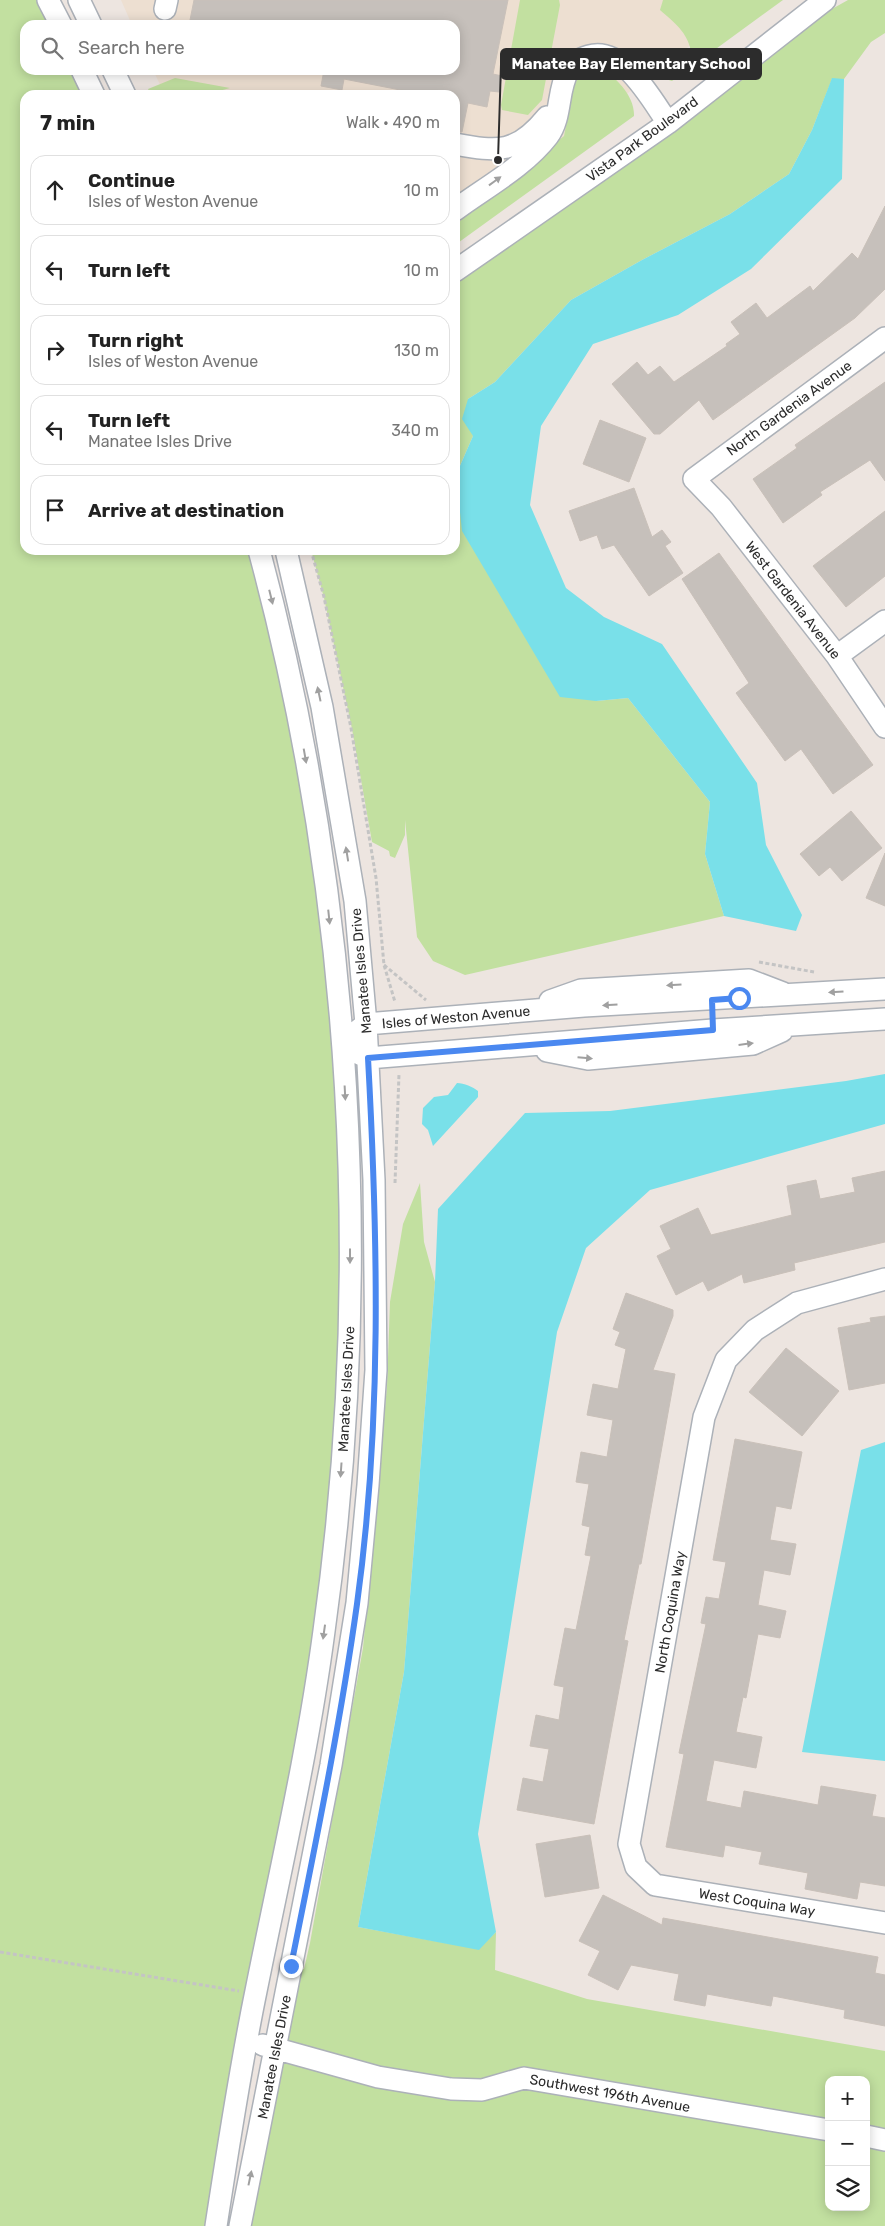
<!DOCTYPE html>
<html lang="en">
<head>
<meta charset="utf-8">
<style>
  body { margin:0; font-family:Rubik,sans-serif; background:#f2f2f2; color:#222 }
  .controls { position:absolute; right:15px; bottom:15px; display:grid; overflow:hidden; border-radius:10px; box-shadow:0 2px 12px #0003 }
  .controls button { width:45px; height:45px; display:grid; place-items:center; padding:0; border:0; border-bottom:1px solid #e0e0e0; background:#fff; color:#222; font:25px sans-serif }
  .stop { position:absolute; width:15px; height:15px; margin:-11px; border:4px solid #4a88f0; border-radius:50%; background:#fff }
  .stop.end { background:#4a88f0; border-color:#fff; box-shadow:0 1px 5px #0008 }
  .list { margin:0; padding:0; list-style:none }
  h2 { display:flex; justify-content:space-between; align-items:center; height:65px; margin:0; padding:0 20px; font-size:21px }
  h2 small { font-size:16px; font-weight:400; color:#767676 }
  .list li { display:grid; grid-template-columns:32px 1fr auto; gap:15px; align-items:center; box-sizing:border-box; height:70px; margin:0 10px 10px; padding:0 10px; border:1px solid #e0e0e0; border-radius:15px }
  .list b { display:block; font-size:19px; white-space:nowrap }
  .list p { margin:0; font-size:16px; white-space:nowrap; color:#767676 }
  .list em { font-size:16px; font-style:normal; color:#767676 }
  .icon { flex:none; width:28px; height:28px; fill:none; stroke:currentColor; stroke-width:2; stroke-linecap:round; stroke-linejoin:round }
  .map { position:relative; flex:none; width:885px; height:2226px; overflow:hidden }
  .search { position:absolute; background:#fff; box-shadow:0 2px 12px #0003; left:20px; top:20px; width:440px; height:55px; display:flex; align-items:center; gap:12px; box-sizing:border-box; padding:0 18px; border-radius:15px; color:#767676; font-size:19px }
  .panel { position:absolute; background:#fff; box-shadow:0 2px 12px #0003; left:20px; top:90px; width:440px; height:465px; border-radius:15px }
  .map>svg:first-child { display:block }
</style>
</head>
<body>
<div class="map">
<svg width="885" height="2226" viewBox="0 0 885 2226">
  <rect width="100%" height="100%" fill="#ede5e0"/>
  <path fill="#eddfd1" d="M 121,0 L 754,0 L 700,38 L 455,225 L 455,95 L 165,95 L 153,70 L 455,70 L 455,25 L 132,25 Z"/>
  <path fill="#c2e0a0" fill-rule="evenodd" d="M 0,0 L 48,0 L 61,25 L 25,25 L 25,70 L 82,70 L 94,95 L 25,95 L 25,550 L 259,550 L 271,598 L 342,1045 L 339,1507 L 216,2226 L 0,2226 Z
    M 520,0 L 559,0 L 560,5 L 542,100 L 528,115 L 502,110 L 501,105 Z
    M 663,0 L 783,0 L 672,81 L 659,77 L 647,63 L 650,57 L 666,68 L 676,64 L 691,51 C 687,32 675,23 660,10 Z
    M 848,0 L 885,0 L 885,33 L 871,42 L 844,79 L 832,79 L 812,130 L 789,174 L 730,214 L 642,260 L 571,300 L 495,382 L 468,399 L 473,436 L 456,475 L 596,701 L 628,698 L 710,802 L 705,854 L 724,916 L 465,975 L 433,961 L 417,937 L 405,820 L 405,835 L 395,858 L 390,856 L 389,851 L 372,842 L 352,729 L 324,598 L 311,550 L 455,550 L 455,271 L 766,46 Z
    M 598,68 C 615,75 635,96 634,116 L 455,245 L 455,225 L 564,136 L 574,85 L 582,72 Z
    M 175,78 L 230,88 L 219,91 L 215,95 L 151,95 L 148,89 Z
    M 420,1183 L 424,1242 L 435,1282 L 404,1672 L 358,1927 L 478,1949 L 496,1932 L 495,1970 L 587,1999 L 885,2051 L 885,2226 L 240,2226 L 291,1967 L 304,1969 L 310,1943 L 363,1648 L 387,1386 L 390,1302 L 403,1224 ZM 829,2080 L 866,2080 L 866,2207 L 829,2207 Z"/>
  <path fill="#79e0e9" d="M 832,78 L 844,79 L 842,179 L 751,269 L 678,315 L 593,344 L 541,426 L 530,505 L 566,588 L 604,617 L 662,644 L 757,783 L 766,845 L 802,915 L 796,931 L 724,916 L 705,854 L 710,802 L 628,698 L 596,701 L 560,697 L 462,531 L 456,475 L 473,436 L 462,419 L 468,399 L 495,382 L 571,300 L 642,260 L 730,214 L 789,174 L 812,130 Z
    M 885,1074 L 885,1124 L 650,1190 L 586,1248 L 557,1332 L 478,1834 L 496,1932 L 479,1950 L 358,1927 L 404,1672 L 435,1282 L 438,1209 L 525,1113 L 610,1111 L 846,1081 Z
    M 457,1083 C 464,1083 473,1087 478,1091 L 478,1097 L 433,1146 L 428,1130 L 422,1124 L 423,1108 L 434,1097 L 448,1095 Z
    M 885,1442 L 885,1761 L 802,1752 L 861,1450 Z"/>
  <path fill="#c6c0bb" stroke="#c9c0b9" d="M 194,0 L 508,0 L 493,74 L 502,76 L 499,92 L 490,91 L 487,107 L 468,103 L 462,132 L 455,132 L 455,95 L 426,95 L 344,79 L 342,90 L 321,86 L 324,70 L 455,70 L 455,25 L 189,25 Z
    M 885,206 L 885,289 L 855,318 L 713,420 L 699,400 L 660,434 L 654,434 L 612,384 L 637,362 L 648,375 L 660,366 L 674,382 L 727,346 L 726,344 L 740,334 L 731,322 L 756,303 L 767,318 L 810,286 L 813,291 L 852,253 L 858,259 Z
    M 885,382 L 885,481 L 870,460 L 820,492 L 822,495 L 783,523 L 753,479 L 797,448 L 795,445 Z
    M 600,420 L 646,438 L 629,482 L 583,464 Z
    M 634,488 L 652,537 L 662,530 L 671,542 L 665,546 L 683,573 L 649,596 L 614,545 L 602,549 L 597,535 L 580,541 L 569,511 Z
    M 885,511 L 885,576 L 846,607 L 813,566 Z
    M 719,553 L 873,765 L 833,794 L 801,749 L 785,761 L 736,693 L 749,683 L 682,579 Z
    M 851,811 L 882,848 L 842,881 L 830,867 L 819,876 L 800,854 Z
    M 885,853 L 885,906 L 866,898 Z
    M 885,1171 L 885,1242 L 794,1263 L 795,1270 L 744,1283 L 742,1274 L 708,1291 L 703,1281 L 676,1295 L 657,1256 L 671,1249 L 660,1226 L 698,1208 L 711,1235 L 792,1215 L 787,1186 L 816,1180 L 820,1199 L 855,1192 L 852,1178 Z
    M 626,1293 L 673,1310 L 673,1316 L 653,1370 L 675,1374 L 641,1564 L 639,1564 L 624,1640 L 628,1641 L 594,1824 L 517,1810 L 523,1778 L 543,1782 L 549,1749 L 530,1746 L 536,1715 L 559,1720 L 564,1687 L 554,1685 L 565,1628 L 576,1630 L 591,1556 L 585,1555 L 590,1527 L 582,1525 L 589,1484 L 576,1482 L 581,1452 L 607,1457 L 613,1420 L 587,1415 L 593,1384 L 618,1389 L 626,1349 L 615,1345 L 620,1332 L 613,1329 Z
    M 885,1316 L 885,1383 L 849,1390 L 838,1328 L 871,1322 L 870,1318 Z
    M 786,1348 L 839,1391 L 802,1436 L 749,1392 Z
    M 735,1439 L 802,1452 L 791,1509 L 776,1506 L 770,1540 L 796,1544 L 790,1575 L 764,1570 L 758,1605 L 786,1611 L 780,1638 L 758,1634 L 746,1698 L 743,1697 L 736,1732 L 762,1737 L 756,1768 L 714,1760 L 706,1801 L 741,1808 L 744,1791 L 818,1805 L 821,1786 L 876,1795 L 872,1816 L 885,1818 L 885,1886 L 860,1882 L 857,1899 L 805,1889 L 808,1873 L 759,1864 L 762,1852 L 725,1845 L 723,1857 L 666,1847 L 684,1754 L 679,1753 L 706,1624 L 701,1623 L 706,1597 L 719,1599 L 726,1562 L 713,1560 Z
    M 590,1835 L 599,1888 L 545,1897 L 536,1844 Z
    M 603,1895 L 662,1925 L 663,1918 L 878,1957 L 875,1973 L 885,1975 L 885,2026 L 844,2018 L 845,2010 L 773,1996 L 771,2006 L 707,1994 L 705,2006 L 674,2000 L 679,1974 L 631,1965 L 618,1990 L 588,1975 L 600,1951 L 579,1941 Z"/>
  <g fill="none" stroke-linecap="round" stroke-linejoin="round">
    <defs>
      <path id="minor" d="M 48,0 L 61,25
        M 79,0 L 91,25
        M 165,9 L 167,0
        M 82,70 L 94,95
        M 113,70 L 125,95
        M 455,144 C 498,152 517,154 547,117
        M 455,210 C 486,187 524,167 548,136 C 562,117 557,91 568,71 C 573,62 579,59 589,56 C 623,46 651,99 668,123
        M 455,271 L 668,123 L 825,0
        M 885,338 L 694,479 L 721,507 L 837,656 L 885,727
        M 837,656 L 885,621
        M 550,1001 L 581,990 L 749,980 L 783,993
        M 355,1033 L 366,1024 L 584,1006 L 885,989
        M 547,1051 L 588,1059 L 753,1044 L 782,1031
        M 356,1052 L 368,1058 L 713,1030 L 885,1019
        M 885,1279 L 797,1303 L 755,1330 L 726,1360 L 704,1417 L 629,1844 L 636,1867 L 655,1885 L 885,1923
        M 263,2045 L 378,2077 L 451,2089 L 482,2090 L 524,2078 L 829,2130
        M 866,2136 L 885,2140
        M 216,2226 C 228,2148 240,2069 256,1991 C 280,1871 308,1752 324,1631 C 374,1274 353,899 259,550
        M 240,2226 L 331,1765 L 357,1603 L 368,1485 L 376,1370 L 374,1180 L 366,1024 L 355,901 L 322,707 L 286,550"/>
    </defs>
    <use href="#minor" stroke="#acb1b8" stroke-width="24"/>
    <path stroke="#c4c4c4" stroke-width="3" stroke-dasharray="4 2.5" stroke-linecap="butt" d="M 311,550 L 324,597 L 351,728 L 376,878 L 384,965 L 395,1002
      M 759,962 L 814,972
      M 384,965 L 426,1000
      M 395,1183 L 399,1074
      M 0,1952 L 239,1991"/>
    <use href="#minor" stroke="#fff" stroke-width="21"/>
  </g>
  <defs><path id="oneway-solid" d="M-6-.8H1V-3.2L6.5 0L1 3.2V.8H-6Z" transform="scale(1.25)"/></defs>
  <g fill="#a0a0a0">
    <use href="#oneway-solid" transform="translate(495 181) rotate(-36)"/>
    <use href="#oneway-solid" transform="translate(271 597) rotate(76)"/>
    <use href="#oneway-solid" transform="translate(319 694) rotate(-102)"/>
    <use href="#oneway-solid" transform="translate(305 756) rotate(80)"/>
    <use href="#oneway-solid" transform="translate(347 854) rotate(-99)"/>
    <use href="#oneway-solid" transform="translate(329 917) rotate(84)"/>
    <use href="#oneway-solid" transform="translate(674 985) rotate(176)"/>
    <use href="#oneway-solid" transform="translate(836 992) rotate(176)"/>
    <use href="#oneway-solid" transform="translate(610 1005) rotate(177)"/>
    <use href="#oneway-solid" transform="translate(746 1044) rotate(-7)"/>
    <use href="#oneway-solid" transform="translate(585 1058) rotate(5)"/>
    <use href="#oneway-solid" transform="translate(345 1093) rotate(87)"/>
    <use href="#oneway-solid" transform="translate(350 1256) rotate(90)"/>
    <use href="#oneway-solid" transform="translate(341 1470) rotate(94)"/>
    <use href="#oneway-solid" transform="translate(324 1632) rotate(98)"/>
    <use href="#oneway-solid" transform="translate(250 2178) rotate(-78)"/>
  </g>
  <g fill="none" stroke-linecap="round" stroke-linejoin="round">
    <path stroke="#4a88f0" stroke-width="6" d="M 291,1966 C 315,1846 340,1726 357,1604 C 382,1423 378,1240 368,1058 L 713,1030 L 712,1000 L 739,998"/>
  </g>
  <g text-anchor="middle" stroke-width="4" stroke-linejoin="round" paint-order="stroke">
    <g font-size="14" fill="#2c2c2c" stroke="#fff">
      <text transform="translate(642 139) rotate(-36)" y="5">Vista Park Boulevard</text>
      <text transform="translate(789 408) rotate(-36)" y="5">North Gardenia Avenue</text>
      <text transform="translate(793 600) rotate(52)" y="5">West Gardenia Avenue</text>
      <text transform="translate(361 971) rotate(-95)" y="5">Manatee Isles Drive</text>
      <text transform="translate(456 1017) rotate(-5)" y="5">Isles of Weston Avenue</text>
      <text transform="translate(346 1389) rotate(-87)" y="5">Manatee Isles Drive</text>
      <text transform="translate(670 1612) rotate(-80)" y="5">North Coquina Way</text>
      <text transform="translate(757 1902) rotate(9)" y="5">West Coquina Way</text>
      <text transform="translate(274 2057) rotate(-79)" y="5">Manatee Isles Drive</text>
      <text transform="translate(610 2093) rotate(10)" y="5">Southwest 196th Avenue</text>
    </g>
  </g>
  <path fill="none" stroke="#2c2c2c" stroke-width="2" d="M498 160L501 64"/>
  <circle fill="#2c2c2c" stroke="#fff" stroke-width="2" cx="498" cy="160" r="5"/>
  <rect fill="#2c2c2c" stroke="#2c2c2c" stroke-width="2" x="501" y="49" width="260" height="30" rx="5"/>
  <g font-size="15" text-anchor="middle" font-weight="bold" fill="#fff">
    <text x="631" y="69">Manatee Bay Elementary School</text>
  </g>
</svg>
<div class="controls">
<button>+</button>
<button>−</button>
<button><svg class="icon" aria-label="layers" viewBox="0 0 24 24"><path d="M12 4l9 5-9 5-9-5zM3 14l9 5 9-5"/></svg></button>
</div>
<div class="stop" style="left:739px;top:998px"></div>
<div class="stop end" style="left:291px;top:1966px"></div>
<div class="search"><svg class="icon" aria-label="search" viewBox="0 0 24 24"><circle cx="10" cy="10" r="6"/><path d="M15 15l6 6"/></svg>Search here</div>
<section class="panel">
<h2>7 min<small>Walk · 490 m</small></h2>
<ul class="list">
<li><svg class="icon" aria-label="ahead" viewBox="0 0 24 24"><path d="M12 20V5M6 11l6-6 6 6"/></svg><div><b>Continue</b><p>Isles of Weston Avenue</p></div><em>10 m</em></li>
<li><svg class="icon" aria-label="left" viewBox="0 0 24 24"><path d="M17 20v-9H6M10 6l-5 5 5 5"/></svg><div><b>Turn left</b></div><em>10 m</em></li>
<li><svg class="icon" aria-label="right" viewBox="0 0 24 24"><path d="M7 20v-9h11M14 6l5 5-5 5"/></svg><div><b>Turn right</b><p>Isles of Weston Avenue</p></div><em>130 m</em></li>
<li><svg class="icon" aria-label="left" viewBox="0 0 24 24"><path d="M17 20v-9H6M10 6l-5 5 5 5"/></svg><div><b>Turn left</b><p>Manatee Isles Drive</p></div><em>340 m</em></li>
<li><svg class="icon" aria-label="arrive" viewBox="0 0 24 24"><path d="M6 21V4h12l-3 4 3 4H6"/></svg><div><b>Arrive at destination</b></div></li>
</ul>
</section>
</div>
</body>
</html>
